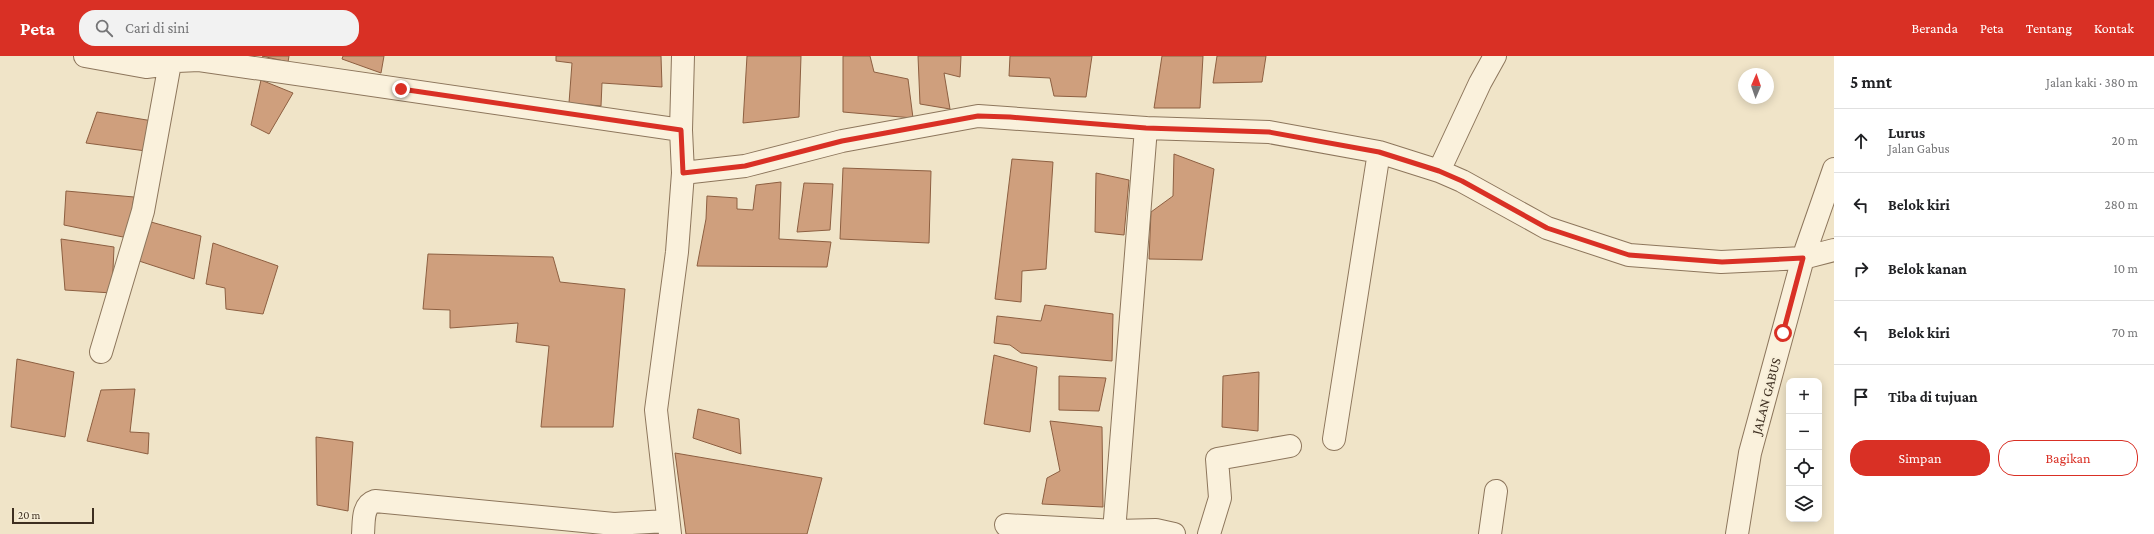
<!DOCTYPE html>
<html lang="id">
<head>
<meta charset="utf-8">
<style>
  body { margin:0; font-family:"Crimson Pro",serif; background:#f2f2f2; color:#202124 }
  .controls { position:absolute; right:12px; bottom:12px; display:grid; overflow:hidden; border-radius:8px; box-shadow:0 2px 10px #0003 }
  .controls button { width:36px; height:36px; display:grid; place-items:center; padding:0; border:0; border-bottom:1px solid #e0e0e0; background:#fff; color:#202124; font:20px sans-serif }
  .compass { position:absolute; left:1738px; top:12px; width:36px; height:36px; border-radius:50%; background:#fff; box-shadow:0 2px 10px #0003; rotate:2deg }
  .scale { position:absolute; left:12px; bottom:10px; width:82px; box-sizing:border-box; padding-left:4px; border:2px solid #3d2e20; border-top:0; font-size:11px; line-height:14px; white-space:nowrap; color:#3d2e20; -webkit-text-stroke:3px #f7eed8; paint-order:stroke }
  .stop { position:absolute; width:12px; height:12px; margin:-9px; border:3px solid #d93025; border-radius:50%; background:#fff }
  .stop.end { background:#d93025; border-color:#fff; box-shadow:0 1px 4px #0008 }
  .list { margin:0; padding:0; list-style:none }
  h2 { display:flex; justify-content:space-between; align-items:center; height:52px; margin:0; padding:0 16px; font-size:17px }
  h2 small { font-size:13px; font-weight:400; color:#757577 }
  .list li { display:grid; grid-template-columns:26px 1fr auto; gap:12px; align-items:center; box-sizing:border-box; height:64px; padding:0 16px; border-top:1px solid #e0e0e0 }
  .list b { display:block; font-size:15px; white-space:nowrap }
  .list p { margin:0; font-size:13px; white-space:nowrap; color:#757577 }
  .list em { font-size:13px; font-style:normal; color:#757577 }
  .actions { display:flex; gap:8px; padding:12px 16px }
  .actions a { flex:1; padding:9px 0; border:1px solid #d93025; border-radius:16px; text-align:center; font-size:14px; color:#d93025 }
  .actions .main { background:#d93025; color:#fff }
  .icon { flex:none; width:22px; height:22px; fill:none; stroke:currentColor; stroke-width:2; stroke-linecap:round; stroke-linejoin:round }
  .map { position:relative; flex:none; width:1834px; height:478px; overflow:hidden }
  header { display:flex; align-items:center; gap:24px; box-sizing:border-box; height:56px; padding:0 20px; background:#d93025; color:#fff }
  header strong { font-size:19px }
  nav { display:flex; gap:22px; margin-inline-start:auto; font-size:14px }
  .search { width:280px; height:36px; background:#f2f2f2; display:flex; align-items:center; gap:10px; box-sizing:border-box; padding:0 14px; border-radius:16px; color:#757577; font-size:15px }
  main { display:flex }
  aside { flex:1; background:#fff }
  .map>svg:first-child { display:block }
</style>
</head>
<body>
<header>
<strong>Peta</strong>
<div class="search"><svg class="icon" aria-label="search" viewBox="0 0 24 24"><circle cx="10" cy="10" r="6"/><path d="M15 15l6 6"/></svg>Cari di sini</div>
<nav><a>Beranda</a><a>Peta</a><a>Tentang</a><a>Kontak</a></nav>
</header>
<main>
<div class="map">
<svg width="1834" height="478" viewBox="0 0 1834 478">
  <rect width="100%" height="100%" fill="#f0e4c8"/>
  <path fill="#cf9f7d" stroke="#8d5f41" d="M 262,0 L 289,0 L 288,6 Z
    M 343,0 L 384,0 L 381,17 L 342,3 Z
    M 556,0 L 661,0 L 662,31 L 602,27 L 601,50 L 569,47 L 572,7 L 556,5 Z
    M 747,0 L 801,0 L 799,61 L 743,67 Z
    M 843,0 L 870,0 L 874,16 L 908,23 L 913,62 L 843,56 Z
    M 918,0 L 961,0 L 960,21 L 944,17 L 950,53 L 920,48 Z
    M 1010,0 L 1092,0 L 1086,41 L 1054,40 L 1050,22 L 1009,20 Z
    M 1162,0 L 1203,0 L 1200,52 L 1154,52 Z
    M 1217,0 L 1266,0 L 1262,26 L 1213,27 Z
    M 261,24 L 293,37 L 269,78 L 251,69 Z
    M 97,56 L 153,65 L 146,95 L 86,87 Z
    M 1174,98 L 1214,113 L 1202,204 L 1149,203 L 1151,156 L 1173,140 Z
    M 1012,103 L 1053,106 L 1046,213 L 1022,215 L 1021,246 L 995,243 Z
    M 843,112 L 931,115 L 929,187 L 840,183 Z
    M 1096,117 L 1129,124 L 1124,179 L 1095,176 Z
    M 781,126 L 779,183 L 831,186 L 827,211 L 697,210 L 706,163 L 707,140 L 737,142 L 737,153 L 753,154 L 756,129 Z
    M 804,127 L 833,128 L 830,174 L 797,176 Z
    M 66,135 L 134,141 L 128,182 L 64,169 Z
    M 151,166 L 201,180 L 194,223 L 139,205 Z
    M 61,183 L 114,191 L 112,237 L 65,234 Z
    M 213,187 L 278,210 L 263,258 L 226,253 L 225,232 L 206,228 Z
    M 428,198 L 553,201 L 560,226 L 625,233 L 613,371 L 541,371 L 549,290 L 516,286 L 518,267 L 450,272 L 450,254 L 423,253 Z
    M 1045,249 L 1113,258 L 1112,305 L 1021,297 L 1010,289 L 994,287 L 997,260 L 1041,265 Z
    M 994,299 L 1037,311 L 1030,376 L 984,368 Z
    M 17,303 L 74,316 L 65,381 L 11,371 Z
    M 1259,316 L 1258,375 L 1222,371 L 1223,320 Z
    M 1059,320 L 1106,322 L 1099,355 L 1059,354 Z
    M 135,333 L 130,376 L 149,377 L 148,398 L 87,385 L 101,334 Z
    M 698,353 L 739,363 L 741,398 L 693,382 Z
    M 1050,365 L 1102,371 L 1103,451 L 1042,448 L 1047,422 L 1060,415 Z
    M 316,381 L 353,386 L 348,455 L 317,449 Z
    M 675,397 L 822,422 L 807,478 L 686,478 Z"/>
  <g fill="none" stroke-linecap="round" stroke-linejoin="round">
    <defs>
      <path id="street" d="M 85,0 L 146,11 L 162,9 L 177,5 L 199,4 L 681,74
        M 1146,72 L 1115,463 L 1116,475 L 1156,474 L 1174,478
        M 1439,115 L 1480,27 L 1495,0
        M 683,117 L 745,110 L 842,85 L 978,60 L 1146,72 L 1269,76 L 1379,96 L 1439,115 L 1462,125 L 1547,172 L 1629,199 L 1721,206 L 1803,202 L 1834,194
        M 101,296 L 143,155 L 170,7
        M 1334,383 L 1379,96
        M 1006,469 L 1116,475
        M 363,478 C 364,466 362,449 375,445 L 614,468 L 667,465
        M 670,478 L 656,354 L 677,196 L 683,117 L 681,74 L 683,0
        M 1209,478 L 1220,442 L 1217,403 L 1290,390
        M 1490,478 L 1496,435
        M 1737,478 L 1750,397 L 1803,202 L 1834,113"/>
    </defs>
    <use href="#street" stroke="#8d765c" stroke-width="24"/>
    <use href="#street" stroke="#faf1dc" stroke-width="22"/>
  </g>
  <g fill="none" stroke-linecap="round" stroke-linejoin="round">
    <path stroke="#d93025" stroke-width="5" d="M 401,33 L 681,74 L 683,117 L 745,110 L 842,85 L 978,60 L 1010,61 L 1146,72 L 1269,76 L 1379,96 L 1439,115 L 1462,125 L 1547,172 L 1629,199 L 1722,206 L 1803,202 L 1783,277"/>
  </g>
  <g text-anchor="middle" stroke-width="4" stroke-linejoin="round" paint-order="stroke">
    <g font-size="14" fill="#3d2e20" stroke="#f7eed8">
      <text transform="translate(1766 340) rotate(-75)" y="5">JALAN GABUS</text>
    </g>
  </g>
</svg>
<div class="controls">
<button>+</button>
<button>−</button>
<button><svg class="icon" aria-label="locate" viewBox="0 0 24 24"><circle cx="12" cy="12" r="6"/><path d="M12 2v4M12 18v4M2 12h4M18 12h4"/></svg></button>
<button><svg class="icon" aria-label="layers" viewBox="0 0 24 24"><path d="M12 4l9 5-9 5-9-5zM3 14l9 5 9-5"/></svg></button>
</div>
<svg class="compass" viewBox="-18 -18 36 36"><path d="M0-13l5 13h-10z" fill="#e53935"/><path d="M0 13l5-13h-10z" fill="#757577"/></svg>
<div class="scale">20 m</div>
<div class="stop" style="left:1783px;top:277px"></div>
<div class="stop end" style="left:401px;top:33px"></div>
</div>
<aside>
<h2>5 mnt<small>Jalan kaki · 380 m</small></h2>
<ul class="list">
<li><svg class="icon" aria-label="ahead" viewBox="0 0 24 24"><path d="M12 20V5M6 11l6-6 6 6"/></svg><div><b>Lurus</b><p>Jalan Gabus</p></div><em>20 m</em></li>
<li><svg class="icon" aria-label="left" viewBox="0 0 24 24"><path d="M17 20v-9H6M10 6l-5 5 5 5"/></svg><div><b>Belok kiri</b></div><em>280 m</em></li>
<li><svg class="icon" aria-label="right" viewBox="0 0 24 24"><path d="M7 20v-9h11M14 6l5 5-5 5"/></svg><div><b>Belok kanan</b></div><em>10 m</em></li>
<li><svg class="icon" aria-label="left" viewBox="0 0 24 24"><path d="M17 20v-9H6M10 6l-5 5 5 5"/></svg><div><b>Belok kiri</b></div><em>70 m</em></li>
<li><svg class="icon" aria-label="arrive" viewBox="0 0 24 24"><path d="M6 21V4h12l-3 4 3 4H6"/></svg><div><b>Tiba di tujuan</b></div></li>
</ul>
<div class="actions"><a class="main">Simpan</a><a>Bagikan</a></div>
</aside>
</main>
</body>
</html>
